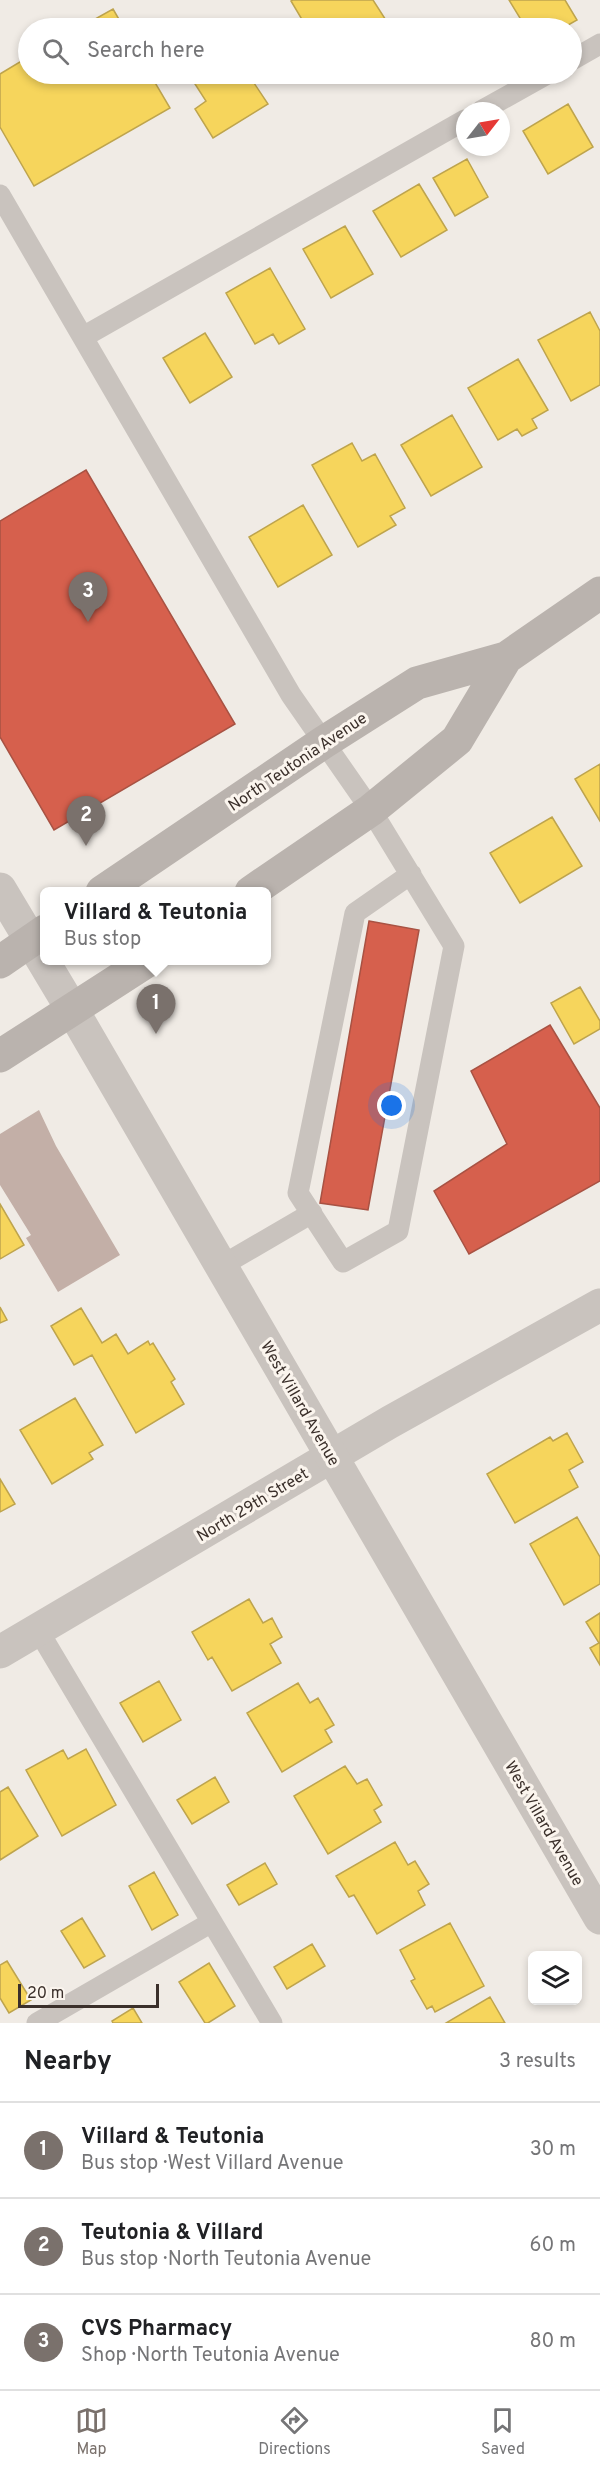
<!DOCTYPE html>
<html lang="en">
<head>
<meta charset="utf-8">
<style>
  body { margin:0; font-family:Overpass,sans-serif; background:#f6f6f6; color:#202124 }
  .controls { position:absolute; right:18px; bottom:18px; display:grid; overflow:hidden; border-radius:9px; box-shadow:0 3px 9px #0003 }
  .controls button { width:54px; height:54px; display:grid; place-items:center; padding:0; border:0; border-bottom:2px solid #e0e0e0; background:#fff; color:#202124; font:30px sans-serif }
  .compass { position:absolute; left:456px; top:102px; width:54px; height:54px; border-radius:50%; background:#fff; box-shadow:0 3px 9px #0003; rotate:59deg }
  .scale { position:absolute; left:18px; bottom:15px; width:141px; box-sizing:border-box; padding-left:6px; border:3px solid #3b302b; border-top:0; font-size:16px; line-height:21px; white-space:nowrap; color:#3b302b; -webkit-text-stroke:4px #fbf5ee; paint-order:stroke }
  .you { position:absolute; left:392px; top:1106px; width:21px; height:21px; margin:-15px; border:4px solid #fff; border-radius:50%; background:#1a73e8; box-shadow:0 0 0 9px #1a73e833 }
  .badge { display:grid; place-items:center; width:39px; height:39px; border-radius:50%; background:#7a716c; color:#fff; font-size:20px; font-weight:700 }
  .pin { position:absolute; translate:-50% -50px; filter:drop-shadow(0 2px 3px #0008) }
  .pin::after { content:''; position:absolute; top:32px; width:21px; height:18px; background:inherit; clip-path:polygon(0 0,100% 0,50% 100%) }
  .popup { position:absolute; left:40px; top:887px; width:231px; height:78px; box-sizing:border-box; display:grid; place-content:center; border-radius:9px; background:#fff; filter:drop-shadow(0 2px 4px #0005); font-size:20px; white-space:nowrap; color:#757577 }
  .popup b { font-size:22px; color:#202124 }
  .popup::after { content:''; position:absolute; left:50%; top:100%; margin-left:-12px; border:12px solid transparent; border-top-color:#fff }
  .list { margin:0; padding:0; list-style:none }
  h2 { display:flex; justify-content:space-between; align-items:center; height:78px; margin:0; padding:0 24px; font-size:26px }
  h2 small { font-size:20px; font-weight:400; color:#757577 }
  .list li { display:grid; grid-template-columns:39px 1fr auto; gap:18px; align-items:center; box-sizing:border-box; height:96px; padding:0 24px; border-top:2px solid #e0e0e0 }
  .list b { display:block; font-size:22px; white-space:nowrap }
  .list p { margin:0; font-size:20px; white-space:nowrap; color:#757577 }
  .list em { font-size:20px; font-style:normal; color:#757577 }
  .icon { flex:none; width:33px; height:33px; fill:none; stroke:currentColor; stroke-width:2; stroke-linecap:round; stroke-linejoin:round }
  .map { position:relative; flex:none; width:600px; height:2023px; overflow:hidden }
  .search { position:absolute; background:#fff; box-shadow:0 3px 9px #0003; left:18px; right:18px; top:18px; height:66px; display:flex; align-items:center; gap:15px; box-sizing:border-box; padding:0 21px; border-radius:33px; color:#757577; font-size:22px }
  .sheet { height:366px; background:#fff }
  nav { display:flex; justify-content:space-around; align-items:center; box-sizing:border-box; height:84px; border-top:2px solid #e0e0e0; background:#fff; font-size:16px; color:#757577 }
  nav a { display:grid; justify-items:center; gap:3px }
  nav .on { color:#7a716c }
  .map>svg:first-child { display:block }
</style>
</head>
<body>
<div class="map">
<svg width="600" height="2023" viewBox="0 0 600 2023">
  <rect width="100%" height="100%" fill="#f0ebe5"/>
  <path fill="#f6d55c" stroke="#bea44d" stroke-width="1.5" d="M 293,0 L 373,0 L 391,28 L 307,28 L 291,1 Z
    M 509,0 L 565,0 L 577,20 L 563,28 L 526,28 Z
    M 113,9 L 124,28 L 79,28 Z
    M 28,57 L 28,74 L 150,74 L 170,108 L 34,186 L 0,127 L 0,74 Z
    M 212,74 L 248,74 L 268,104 L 213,138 L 195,109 L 206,101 L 195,84 Z
    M 326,74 L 339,74 L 330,79 Z
    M 568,104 L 593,147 L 548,174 L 523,131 Z
    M 467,159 L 488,197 L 455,216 L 433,178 Z
    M 419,184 L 447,230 L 401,257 L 373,211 Z
    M 345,226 L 373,274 L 331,298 L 303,249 Z
    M 270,268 L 305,329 L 279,344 L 273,334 L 255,344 L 226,293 Z
    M 590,312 L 600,331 L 600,385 L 571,401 L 538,340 Z
    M 205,333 L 232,377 L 190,403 L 163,358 Z
    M 518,359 L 548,410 L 532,419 L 537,428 L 522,436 L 517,429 L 498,440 L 468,388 Z
    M 452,415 L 482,467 L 431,496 L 401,445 Z
    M 352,443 L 362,461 L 375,454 L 405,508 L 390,516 L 396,525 L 358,547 L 312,465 Z
    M 303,505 L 332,555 L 278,587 L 249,537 Z
    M 600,764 L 600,821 L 575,779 Z
    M 552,817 L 582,866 L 520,903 L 490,853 Z
    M 580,987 L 600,1021 L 600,1029 L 574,1044 L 551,1003 Z
    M 0,1204 L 24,1245 L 0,1259 Z
    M 0,1307 L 7,1320 L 0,1323 Z
    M 81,1308 L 102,1343 L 116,1334 L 128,1354 L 148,1341 L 150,1345 L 153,1343 L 175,1379 L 171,1382 L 184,1404 L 136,1433 L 92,1355 L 74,1365 L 51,1326 Z
    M 75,1398 L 103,1445 L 89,1453 L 93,1459 L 52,1484 L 20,1430 Z
    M 567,1433 L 583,1462 L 569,1470 L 578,1487 L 515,1523 L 487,1474 L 550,1437 L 553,1441 Z
    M 0,1479 L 15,1504 L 0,1512 Z
    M 577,1517 L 600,1557 L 600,1584 L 564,1605 L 530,1544 Z
    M 249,1599 L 263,1623 L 272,1618 L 282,1637 L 270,1644 L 281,1663 L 232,1691 L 212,1657 L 208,1660 L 192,1632 Z
    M 600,1613 L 600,1665 L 590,1648 L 599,1643 L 586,1622 Z
    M 159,1681 L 181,1720 L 143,1742 L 120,1703 Z
    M 298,1683 L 310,1703 L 318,1698 L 334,1725 L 325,1730 L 332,1742 L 282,1772 L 247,1713 Z
    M 86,1749 L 116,1805 L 62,1836 L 26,1770 L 63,1750 L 68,1759 Z
    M 345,1766 L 357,1784 L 367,1779 L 382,1805 L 374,1810 L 381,1822 L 328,1854 L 294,1796 Z
    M 215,1777 L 229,1802 L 192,1824 L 177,1800 Z
    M 8,1787 L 38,1836 L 0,1860 L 0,1792 Z
    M 395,1842 L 408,1865 L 415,1861 L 429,1884 L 418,1891 L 425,1905 L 377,1934 L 354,1895 L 349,1897 L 336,1876 Z
    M 265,1863 L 277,1884 L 239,1905 L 227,1885 Z
    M 154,1872 L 178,1915 L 152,1930 L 129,1886 Z
    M 82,1918 L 105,1956 L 84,1968 L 61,1931 Z
    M 450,1923 L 484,1986 L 435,2012 L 432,2006 L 427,2009 L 411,1981 L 415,1979 L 400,1950 Z
    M 312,1944 L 325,1966 L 287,1989 L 274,1967 Z
    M 7,1961 L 31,2000 L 9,2013 L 0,1998 L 0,1965 Z
    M 209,1963 L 235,2006 L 208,2023 L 205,2023 L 179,1982 Z
    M 490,1997 L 505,2023 L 446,2023 Z
    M 133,2008 L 142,2023 L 113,2023 L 112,2021 Z"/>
  <path fill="#d6604d" stroke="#a85243" stroke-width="1.5" d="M 86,470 L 235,724 L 54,830 L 0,737 L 0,521 Z
    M 369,921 L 419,930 L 368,1210 L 320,1203 Z
    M 550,1025 L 600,1108 L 600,1181 L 469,1254 L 434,1191 L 507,1144 L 471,1071 Z"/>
  <path fill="#c3afa7" d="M 39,1110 L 56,1146 L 120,1255 L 58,1292 L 26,1238 L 31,1235 L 0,1185 L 0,1134 Z"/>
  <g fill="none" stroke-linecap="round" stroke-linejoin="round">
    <path stroke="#c9c3be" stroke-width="21" d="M 572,60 L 600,44
      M 481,111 L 547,74
      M 0,195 L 291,695 L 371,810 L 454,946 L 398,1231 L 343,1262 L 298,1193 L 355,913 L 411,874
      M 83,337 L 465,120
      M 221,1266 L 312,1213
      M 38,1630 L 272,2023
      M 37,2023 L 212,1922"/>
    <path stroke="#c9c3be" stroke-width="33" d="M 0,1652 L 390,1422 L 600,1305"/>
    <path stroke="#c9c3be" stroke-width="33" d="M 0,889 L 73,1011 L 600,1918"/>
    <path stroke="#bab3ae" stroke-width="33" d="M 102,892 L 324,742 L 417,683 L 506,658 L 600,593
      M 251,892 L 371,810 L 457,740 L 506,658
      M 0,962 L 45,931
      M 0,1056 L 149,960"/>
  </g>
  <g text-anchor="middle" stroke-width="6" stroke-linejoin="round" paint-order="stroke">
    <g font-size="16" fill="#3b302b" stroke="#fbf5ee">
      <text transform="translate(297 761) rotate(-34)" y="6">North Teutonia Avenue</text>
      <text transform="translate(301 1403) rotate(60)" y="6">West Villard Avenue</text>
      <text transform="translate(252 1504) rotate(-31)" y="6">North 29th Street</text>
      <text transform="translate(545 1823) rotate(60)" y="6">West Villard Avenue</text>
    </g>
  </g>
</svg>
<div class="controls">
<button><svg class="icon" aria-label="layers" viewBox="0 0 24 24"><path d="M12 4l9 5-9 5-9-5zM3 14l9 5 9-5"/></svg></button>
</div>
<svg class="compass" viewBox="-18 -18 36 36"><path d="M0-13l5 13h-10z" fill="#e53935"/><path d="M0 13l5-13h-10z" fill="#757577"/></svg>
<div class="scale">20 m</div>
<div class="you"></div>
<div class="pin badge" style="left:156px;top:1034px">1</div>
<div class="popup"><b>Villard &amp; Teutonia</b>Bus stop</div>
<div class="pin badge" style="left:86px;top:846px">2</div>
<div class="pin badge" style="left:88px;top:622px">3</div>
<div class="search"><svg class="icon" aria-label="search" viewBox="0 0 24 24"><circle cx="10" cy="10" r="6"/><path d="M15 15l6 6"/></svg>Search here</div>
</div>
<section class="sheet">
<h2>Nearby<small>3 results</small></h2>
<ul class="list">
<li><span class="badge">1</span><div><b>Villard &amp; Teutonia</b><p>Bus stop · West Villard Avenue</p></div><em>30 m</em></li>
<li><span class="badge">2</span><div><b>Teutonia &amp; Villard</b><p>Bus stop · North Teutonia Avenue</p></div><em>60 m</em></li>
<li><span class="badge">3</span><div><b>CVS Pharmacy</b><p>Shop · North Teutonia Avenue</p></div><em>80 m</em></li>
</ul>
</section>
<nav>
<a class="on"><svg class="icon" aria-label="map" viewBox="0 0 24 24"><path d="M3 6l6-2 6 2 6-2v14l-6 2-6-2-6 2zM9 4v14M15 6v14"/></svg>Map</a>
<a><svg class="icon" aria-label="directions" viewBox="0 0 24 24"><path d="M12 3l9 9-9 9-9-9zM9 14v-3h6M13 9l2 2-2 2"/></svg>Directions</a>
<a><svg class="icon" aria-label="saved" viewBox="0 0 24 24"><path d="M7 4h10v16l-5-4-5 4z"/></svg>Saved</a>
</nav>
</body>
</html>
